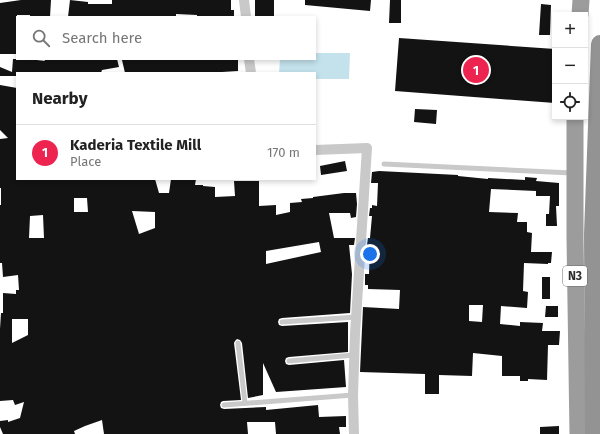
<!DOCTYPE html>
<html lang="en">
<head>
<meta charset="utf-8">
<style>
  body { margin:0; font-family:"Fira Sans",sans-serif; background:#f2f2f2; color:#222 }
  .controls { position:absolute; right:12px; top:12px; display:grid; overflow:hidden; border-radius:0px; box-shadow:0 2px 6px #0003 }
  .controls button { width:36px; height:36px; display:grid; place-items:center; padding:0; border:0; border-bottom:1px solid #e0e0e0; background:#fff; color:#222; font:20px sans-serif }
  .you { position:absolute; left:370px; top:254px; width:14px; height:14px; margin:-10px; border:3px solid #fff; border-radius:50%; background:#1a73e8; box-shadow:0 0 0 6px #1a73e833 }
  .badge { display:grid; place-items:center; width:26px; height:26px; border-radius:50%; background:#ed2450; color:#fff; font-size:13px; font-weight:700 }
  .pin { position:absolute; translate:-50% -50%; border:2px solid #fff; box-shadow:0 1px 4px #0006 }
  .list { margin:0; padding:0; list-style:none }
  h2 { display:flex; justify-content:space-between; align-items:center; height:52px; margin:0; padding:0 16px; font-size:17px }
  h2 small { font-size:13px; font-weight:400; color:#767676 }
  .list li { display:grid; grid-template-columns:26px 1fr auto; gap:12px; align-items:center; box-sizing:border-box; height:56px; padding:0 16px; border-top:1px solid #e0e0e0 }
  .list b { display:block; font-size:15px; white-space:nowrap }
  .list p { margin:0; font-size:13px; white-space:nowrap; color:#767676 }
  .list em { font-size:13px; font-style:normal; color:#767676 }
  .icon { flex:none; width:22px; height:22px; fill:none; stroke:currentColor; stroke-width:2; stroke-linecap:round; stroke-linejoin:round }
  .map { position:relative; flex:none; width:600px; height:434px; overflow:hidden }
  .search { position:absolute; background:#fff; box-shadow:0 2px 6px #0003; left:16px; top:16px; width:300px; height:44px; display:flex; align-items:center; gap:10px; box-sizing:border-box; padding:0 14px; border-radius:0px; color:#767676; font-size:15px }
  .panel { position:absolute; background:#fff; box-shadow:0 2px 6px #0003; left:16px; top:72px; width:300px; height:108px; border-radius:0px }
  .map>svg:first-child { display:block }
</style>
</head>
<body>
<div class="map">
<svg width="600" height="434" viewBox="0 0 600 434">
  <rect width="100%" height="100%" fill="#fff"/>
  <path fill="#c3e2ec" d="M 315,53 L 350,53 L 349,79 L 315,79 L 315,73 L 279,73 L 280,59 L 315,59 Z"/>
  <path fill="#131313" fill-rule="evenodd" d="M 21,0 L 51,0 L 50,17 L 30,17 L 30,15 L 17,15 L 17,54 L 0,54 L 0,3 Z
    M 70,0 L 88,2 L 88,4 L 112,4 L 112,0 L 231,0 L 231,10 L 234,10 L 234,17 L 197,17 L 197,15 L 176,14 L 176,17 L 68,17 Z
    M 255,0 L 274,0 L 274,17 L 255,17 Z
    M 305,0 L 371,0 L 370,11 L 305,5 Z
    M 390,0 L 401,0 L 401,23 L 389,23 Z
    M 541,4 L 551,5 L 550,35 L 539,35 Z
    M 399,38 L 555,49 L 555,103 L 395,91 Z
    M 13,59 L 28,59 L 45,61 L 44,59 L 117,59 L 119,67 L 102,70 L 101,73 L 16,73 L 17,73 L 17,76 L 0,76 L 0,67 L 12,72 Z
    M 126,59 L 222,59 L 222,60 L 238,60 L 238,71 L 222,72 L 221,73 L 125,73 L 122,60 Z
    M 0,85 L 17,88 L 17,179 L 155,179 L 159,193 L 169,193 L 171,179 L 196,179 L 195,185 L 203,185 L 203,186 L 215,187 L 215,197 L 235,196 L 234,181 L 259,181 L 259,206 L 276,205 L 276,215 L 290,212 L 290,203 L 302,202 L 301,199 L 313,198 L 313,197 L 344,193 L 356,193 L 357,204 L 356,217 L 351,218 L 350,213 L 329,213 L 334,238 L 355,238 L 354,245 L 349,245 L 352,274 L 350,313 L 282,318 L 279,319 L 278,322 L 279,325 L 282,326 L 348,322 L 348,352 L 289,357 L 286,358 L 285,361 L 286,364 L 289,365 L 344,360 L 346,387 L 276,392 L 263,363 L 263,395 L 248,398 L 242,343 L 240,340 L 237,339 L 235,341 L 234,343 L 241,400 L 223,401 L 221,402 L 220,405 L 221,408 L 224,409 L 266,407 L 266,410 L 318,405 L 319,417 L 346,416 L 346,427 L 339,427 L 340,434 L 276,434 L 275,422 L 247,422 L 248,434 L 104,434 L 102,420 L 85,426 L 74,431 L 75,434 L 3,434 L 0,427 L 0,421 L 8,420 L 8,422 L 20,418 L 24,402 L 15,405 L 13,400 L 0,401 L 0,329 L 1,313 L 3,313 L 3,293 L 16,294 L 16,290 L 19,290 L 18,275 L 3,277 L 2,263 L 0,263 L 0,205 L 1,205 L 1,188 L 0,188 L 0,139 L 8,138 L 0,130 ZM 74,198 L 87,198 L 88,212 L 74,212 ZM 132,211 L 155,212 L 155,228 L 139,234 ZM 43,215 L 44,238 L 29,238 L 30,216 ZM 319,242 L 321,252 L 266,264 L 266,251 ZM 12,319 L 28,319 L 28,335 L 12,343 Z
    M 415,109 L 437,110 L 436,124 L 414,122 Z
    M 345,161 L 347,171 L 321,175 L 320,166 Z
    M 379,171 L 458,175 L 458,176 L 488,179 L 488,178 L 525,180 L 525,177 L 537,178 L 536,181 L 559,183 L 559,206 L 556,206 L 557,226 L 546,226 L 546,214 L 549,214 L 550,196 L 536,196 L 536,191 L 491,189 L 489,212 L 518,213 L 517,222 L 527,222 L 527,232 L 532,233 L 531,252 L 552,252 L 551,263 L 548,263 L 548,264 L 524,263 L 523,291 L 528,292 L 527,308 L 501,306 L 500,324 L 520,326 L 520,322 L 543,323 L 542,331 L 560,331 L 559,345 L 548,345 L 547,380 L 528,379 L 528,381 L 520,381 L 520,376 L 502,376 L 502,356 L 473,353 L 472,376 L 439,375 L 439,394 L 425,394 L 425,374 L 360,372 L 363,307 L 399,309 L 400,290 L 368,289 L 368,285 L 365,285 L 365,274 L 369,274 L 370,245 L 367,245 L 368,238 L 370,238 L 372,216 L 369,216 L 370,208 L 372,208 L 372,205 L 377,206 L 378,183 L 371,183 L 372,172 ZM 469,305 L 483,305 L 482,322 L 469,321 Z
    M 542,277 L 550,277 L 550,299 L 542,299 Z
    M 546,306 L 558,306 L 558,317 L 545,317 Z
    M 559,426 L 559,434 L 540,434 L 540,427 Z"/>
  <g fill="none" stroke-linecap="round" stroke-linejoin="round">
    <path stroke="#c9c9c9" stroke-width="5" d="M 384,164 L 572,173
      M 282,322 L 356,317
      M 238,343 L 245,403
      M 289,361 L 354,355
      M 224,405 L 353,395"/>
    <path stroke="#c9c9c9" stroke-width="10" d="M 244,0 L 246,17
      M 249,59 L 251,73
      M 315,150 L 367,148 L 355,334 L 353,395 L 354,434"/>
    <path stroke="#9c9c9c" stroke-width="17" d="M 580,15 L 581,0
      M 575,117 L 575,237 L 578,434"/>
    <path stroke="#939393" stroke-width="18" d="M 594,434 L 593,234 L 600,44"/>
  </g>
  <g text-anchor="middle" stroke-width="4" stroke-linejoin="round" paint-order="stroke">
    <rect fill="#fff" stroke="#6b6b6b" stroke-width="1" x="563" y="266" width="24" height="20" rx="3"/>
    <g font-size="12" font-weight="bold" fill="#2c2c2c">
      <text x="575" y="280">N3</text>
    </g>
  </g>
</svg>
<div class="controls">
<button>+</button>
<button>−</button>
<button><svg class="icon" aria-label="locate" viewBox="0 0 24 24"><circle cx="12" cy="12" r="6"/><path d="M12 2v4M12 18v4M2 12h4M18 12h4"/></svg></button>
</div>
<div class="you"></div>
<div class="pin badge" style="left:476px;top:70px">1</div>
<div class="search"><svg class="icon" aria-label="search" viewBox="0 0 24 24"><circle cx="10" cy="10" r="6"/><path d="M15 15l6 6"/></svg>Search here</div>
<section class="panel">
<h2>Nearby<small></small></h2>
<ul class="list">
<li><span class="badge">1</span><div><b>Kaderia Textile Mill</b><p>Place</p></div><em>170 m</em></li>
</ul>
</section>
</div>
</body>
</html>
